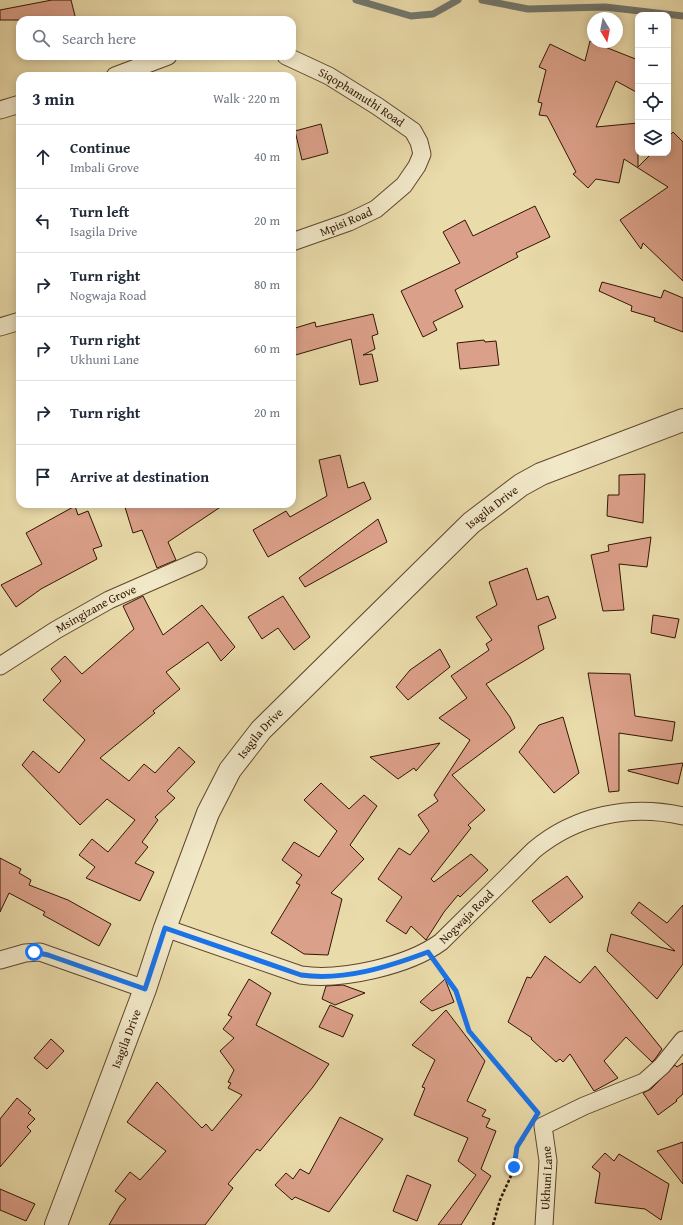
<!DOCTYPE html>
<html lang="en">
<head>
<meta charset="utf-8">
<style>
  body { margin:0; font-family:"Gentium Book Plus",serif; background:#f6f6f7; color:#1f2937 }
  .controls { position:absolute; right:12px; top:12px; display:grid; overflow:hidden; border-radius:8px; box-shadow:0 2px 10px #0003 }
  .controls button { width:36px; height:36px; display:grid; place-items:center; padding:0; border:0; border-bottom:1px solid #e0e1e3; background:#fff; color:#1f2937; font:20px sans-serif }
  .compass { position:absolute; left:587px; top:12px; width:36px; height:36px; border-radius:50%; background:#fff; box-shadow:0 2px 10px #0003; rotate:170deg }
  .stop { position:absolute; width:12px; height:12px; margin:-9px; border:3px solid #1a73e8; border-radius:50%; background:#fff }
  .stop.end { background:#1a73e8; border-color:#fff; box-shadow:0 1px 4px #0008 }
  .list { margin:0; padding:0; list-style:none }
  h2 { display:flex; justify-content:space-between; align-items:center; height:52px; margin:0; padding:0 16px; font-size:17px }
  h2 small { font-size:13px; font-weight:400; color:#747a83 }
  .list li { display:grid; grid-template-columns:26px 1fr auto; gap:12px; align-items:center; box-sizing:border-box; height:64px; padding:0 16px; border-top:1px solid #e0e1e3 }
  .list b { display:block; font-size:15px; white-space:nowrap }
  .list p { margin:0; font-size:13px; white-space:nowrap; color:#747a83 }
  .list em { font-size:13px; font-style:normal; color:#747a83 }
  .icon { flex:none; width:22px; height:22px; fill:none; stroke:currentColor; stroke-width:2; stroke-linecap:round; stroke-linejoin:round }
  .map { position:relative; flex:none; width:683px; height:1225px; overflow:hidden }
  .search { position:absolute; background:#fff; box-shadow:0 2px 10px #0003; left:16px; top:16px; width:280px; height:44px; display:flex; align-items:center; gap:10px; box-sizing:border-box; padding:0 14px; border-radius:12px; color:#747a83; font-size:15px }
  .panel { position:absolute; background:#fff; box-shadow:0 2px 10px #0003; left:16px; top:72px; width:280px; height:436px; border-radius:12px }
  .map>svg:first-child { display:block }
</style>
</head>
<body>
<div class="map">
<svg width="683" height="1225" viewBox="0 0 683 1225">
  <rect width="100%" height="100%" fill="#eadbaa"/>
  <filter id="stains"><feTurbulence type="fractalNoise" baseFrequency=".005" numOctaves="4"/><feColorMatrix values="0 0 0 0 .2 0 0 0 0 .09 0 0 0 0 .02 0 0 0 .5 -.17"/></filter>
  <radialGradient id="worn" r=".72"><stop offset=".6" stop-color="#630" stop-opacity="0"/><stop offset="1" stop-color="#630" stop-opacity=".3"/></radialGradient>
  <g fill="none" stroke-linecap="round" stroke-linejoin="round">
    <path stroke="#72776d" stroke-width="7" d="M 356,0 L 411,16 L 433,14 L 458,0
      M 482,0 L 528,9 L 605,7 L 683,16"/>
  </g>
  <path fill="#dba089" stroke="#311501" d="M 52,0 L 71,0 L 76,20 L 0,20 L 0,10 Z
    M 590,41 L 638,60 L 638,93 L 616,81 L 596,127 L 638,123 L 638,167 L 652,153 L 668,153 L 668,137 L 673,132 L 683,142 L 683,281 L 643,243 L 641,249 L 620,220 L 668,187 L 624,159 L 619,183 L 596,179 L 588,188 L 573,174 L 576,172 L 547,116 L 539,115 L 542,103 L 538,102 L 546,70 L 539,67 L 550,44 L 585,61 Z
    M 321,124 L 328,153 L 302,160 L 295,131 Z
    M 535,206 L 550,237 L 516,253 L 518,257 L 455,290 L 463,307 L 433,322 L 437,330 L 423,337 L 401,291 L 460,263 L 443,232 L 465,220 L 473,236 Z
    M 602,282 L 661,298 L 664,290 L 683,298 L 683,332 L 654,321 L 655,318 L 631,311 L 632,306 L 599,291 Z
    M 373,314 L 378,334 L 372,336 L 375,349 L 363,355 L 372,354 L 378,381 L 360,385 L 351,339 L 292,356 L 292,329 L 315,322 L 316,327 Z
    M 484,340 L 485,342 L 496,341 L 499,365 L 460,369 L 457,343 Z
    M 340,455 L 348,488 L 364,482 L 371,499 L 268,557 L 253,530 L 286,511 L 290,517 L 327,496 L 319,460 Z
    M 645,474 L 643,523 L 607,516 L 608,495 L 619,495 L 619,475 Z
    M 124,504 L 225,504 L 168,542 L 176,560 L 157,568 L 142,530 L 133,533 Z
    M 75,506 L 78,515 L 88,511 L 102,546 L 93,549 L 97,559 L 41,589 L 16,607 L 1,585 L 42,564 L 26,533 Z
    M 378,519 L 387,542 L 305,587 L 299,578 Z
    M 651,537 L 647,567 L 619,564 L 624,610 L 603,611 L 591,555 L 609,551 L 608,545 Z
    M 527,568 L 537,600 L 548,596 L 556,618 L 538,626 L 544,649 L 486,684 L 510,717 L 515,728 L 452,775 L 485,810 L 468,825 L 471,828 L 431,879 L 434,882 L 471,854 L 488,870 L 460,897 L 458,895 L 444,912 L 426,940 L 411,926 L 406,934 L 386,921 L 402,897 L 378,879 L 399,848 L 410,855 L 429,831 L 418,815 L 438,801 L 434,795 L 470,740 L 439,718 L 467,698 L 451,676 L 489,650 L 486,644 L 492,640 L 476,617 L 497,605 L 489,582 Z
    M 143,596 L 163,635 L 202,605 L 235,647 L 221,661 L 208,642 L 166,672 L 180,689 L 153,711 L 155,713 L 100,758 L 129,781 L 144,764 L 155,773 L 179,747 L 195,762 L 167,791 L 175,798 L 155,817 L 158,820 L 142,842 L 148,847 L 135,863 L 154,872 L 140,901 L 86,878 L 95,867 L 79,855 L 92,839 L 108,852 L 135,820 L 107,799 L 80,825 L 22,765 L 33,751 L 59,773 L 85,740 L 43,700 L 61,681 L 51,669 L 65,656 L 82,674 L 134,629 L 123,606 Z
    M 283,596 L 310,637 L 294,650 L 278,628 L 262,639 L 248,617 Z
    M 653,615 L 679,619 L 675,638 L 651,633 Z
    M 440,649 L 450,667 L 408,700 L 396,687 L 410,670 Z
    M 588,673 L 630,674 L 635,716 L 675,722 L 672,741 L 619,733 L 619,791 L 609,792 Z
    M 563,717 L 579,773 L 554,793 L 519,752 L 539,725 Z
    M 440,743 L 416,771 L 414,768 L 398,779 L 370,757 Z
    M 683,763 L 678,784 L 628,771 L 628,770 Z
    M 321,783 L 349,809 L 364,795 L 377,806 L 350,845 L 364,859 L 331,893 L 342,899 L 328,955 L 304,954 L 271,933 L 300,885 L 296,883 L 302,875 L 282,860 L 294,842 L 319,857 L 337,831 L 304,800 Z
    M 0,858 L 21,869 L 19,873 L 31,880 L 29,885 L 68,900 L 111,924 L 99,946 L 43,915 L 45,912 L 9,893 L 0,912 Z
    M 567,876 L 583,897 L 550,923 L 532,901 Z
    M 639,902 L 667,923 L 683,905 L 683,964 L 657,999 L 607,951 L 611,934 L 675,951 L 631,913 Z
    M 545,956 L 580,983 L 595,966 L 662,1049 L 655,1059 L 652,1062 L 626,1037 L 604,1061 L 618,1078 L 594,1091 L 570,1054 L 563,1062 L 560,1059 L 556,1062 L 531,1039 L 532,1038 L 508,1022 L 527,977 L 531,978 Z
    M 249,979 L 271,993 L 256,1025 L 329,1064 L 313,1087 L 260,1151 L 257,1149 L 228,1184 L 233,1188 L 205,1225 L 109,1225 L 120,1206 L 126,1199 L 115,1191 L 130,1172 L 140,1180 L 166,1151 L 127,1122 L 157,1082 L 202,1128 L 206,1124 L 212,1131 L 242,1095 L 228,1088 L 231,1083 L 228,1082 L 234,1070 L 220,1051 L 234,1038 L 223,1029 L 232,1017 L 228,1015 Z
    M 445,979 L 454,1002 L 432,1011 L 420,1002 Z
    M 343,985 L 365,993 L 335,1005 L 322,999 L 326,986 Z
    M 330,1005 L 353,1015 L 343,1037 L 319,1027 Z
    M 446,1010 L 485,1061 L 467,1101 L 486,1110 L 482,1116 L 490,1119 L 486,1127 L 496,1131 L 481,1169 L 491,1176 L 461,1225 L 438,1225 L 476,1175 L 458,1161 L 468,1138 L 414,1115 L 425,1088 L 422,1087 L 435,1060 L 412,1045 Z
    M 51,1039 L 64,1051 L 47,1069 L 34,1058 Z
    M 683,1063 L 683,1094 L 676,1100 L 677,1101 L 658,1115 L 643,1093 L 651,1089 L 675,1065 L 677,1067 Z
    M 17,1098 L 31,1110 L 28,1113 L 35,1119 L 27,1127 L 31,1131 L 0,1167 L 0,1119 Z
    M 340,1117 L 383,1139 L 329,1212 L 295,1197 L 292,1200 L 275,1185 L 286,1173 L 293,1179 L 300,1169 L 309,1174 Z
    M 683,1142 L 683,1184 L 657,1151 Z
    M 605,1153 L 614,1161 L 619,1154 L 669,1184 L 661,1220 L 645,1209 L 595,1203 L 600,1173 L 592,1167 Z
    M 407,1175 L 431,1185 L 417,1221 L 393,1211 Z
    M 0,1189 L 35,1204 L 26,1221 L 0,1210 Z"/>
  <g fill="none" stroke-linecap="round" stroke-linejoin="round">
    <defs>
      <g id="minor">
        <path id="s1" d="M 286,56 L 329,76 L 377,106 L 413,131 L 419,142 L 422,154 L 417,166 L 404,185 L 376,209 L 349,222 L 292,242"/>
        <path d="M 115,76 L 168,56"/>
        <path d="M 0,110 L 20,104"/>
        <path d="M 0,327 L 20,321"/>
        <path id="s2" d="M 0,666 L 56,630 L 109,600 L 198,561"/>
        <path id="s3" d="M 165,928 L 301,975 C 341,981 408,966 441,942 L 534,850 C 576,815 630,804 683,816"/>
        <path d="M 0,960 L 25,953 L 40,952 L 145,989"/>
        <path id="s4" d="M 544,1225 L 548,1161 L 543,1126 L 584,1106 L 644,1082 L 662,1066 L 683,1040"/>
      </g>
      <g id="tertiary">
        <path id="s5" d="M 56,1225 L 145,989 L 165,928 L 208,813 L 230,770 L 261,730 L 471,523 L 521,485 L 541,474 L 683,420"/>
      </g>
    </defs>
    <use href="#minor" stroke="#5f462b" stroke-width="19"/>
    <use href="#tertiary" stroke="#5f462b" stroke-width="24"/>
    <path stroke="#311501" stroke-width="2.5" stroke-dasharray="3 2" stroke-linecap="butt" d="M 439,967 L 455,991 L 469,1031 L 534,1109
      M 493,1225 L 500,1200 L 515,1167 L 517,1147 L 524,1138"/>
    <use href="#minor" stroke="#f1e8c8" stroke-width="17"/>
    <use href="#tertiary" stroke="#f1e8c8" stroke-width="22"/>
  </g>
  <g fill="none" stroke-linecap="round" stroke-linejoin="round">
    <path stroke="#1a73e8" stroke-width="5" d="M 34,952 L 48,955 L 145,989 L 165,928 L 301,975 C 344,981 388,967 428,952 L 456,991 L 469,1031 L 538,1113 L 517,1147 L 514,1167"/>
  </g>
  <g text-anchor="middle" stroke-width="3" stroke-linejoin="round" paint-order="stroke">
    <g font-size="12" fill="#311501" stroke="#f1e8c8">
      <text dy="4" stroke="none"><textPath href="#s1" startOffset="86">Siqophamuthi Road</textPath></text>
      <text transform="translate(346 222) rotate(-23)" y="4">Mpisi Road</text>
      <text dy="4" stroke="none"><textPath href="#s5" startOffset="859">Isagila Drive</textPath></text>
      <text dy="4" stroke="none"><textPath href="#s2" startOffset="112">Msingizane Grove</textPath></text>
      <text dy="4" stroke="none"><textPath href="#s5" startOffset="535">Isagila Drive</textPath></text>
      <text dy="4" stroke="none"><textPath href="#s3" startOffset="326">Nogwaja Road</textPath></text>
      <text dy="4" stroke="none"><textPath href="#s5" startOffset="199">Isagila Drive</textPath></text>
      <text dy="4" stroke="none"><textPath href="#s4" startOffset="47">Ukhuni Lane</textPath></text>
    </g>
  </g>
  <rect width="100%" height="100%" filter="url(#stains)"/>
  <rect width="100%" height="100%" fill="url(#worn)"/>
</svg>
<div class="controls">
<button>+</button>
<button>−</button>
<button><svg class="icon" aria-label="locate" viewBox="0 0 24 24"><circle cx="12" cy="12" r="6"/><path d="M12 2v4M12 18v4M2 12h4M18 12h4"/></svg></button>
<button><svg class="icon" aria-label="layers" viewBox="0 0 24 24"><path d="M12 4l9 5-9 5-9-5zM3 14l9 5 9-5"/></svg></button>
</div>
<svg class="compass" viewBox="-18 -18 36 36"><path d="M0-13l5 13h-10z" fill="#e53935"/><path d="M0 13l5-13h-10z" fill="#747a83"/></svg>
<div class="stop" style="left:34px;top:952px"></div>
<div class="stop end" style="left:514px;top:1167px"></div>
<div class="search"><svg class="icon" aria-label="search" viewBox="0 0 24 24"><circle cx="10" cy="10" r="6"/><path d="M15 15l6 6"/></svg>Search here</div>
<section class="panel">
<h2>3 min<small>Walk · 220 m</small></h2>
<ul class="list">
<li><svg class="icon" aria-label="ahead" viewBox="0 0 24 24"><path d="M12 20V5M6 11l6-6 6 6"/></svg><div><b>Continue</b><p>Imbali Grove</p></div><em>40 m</em></li>
<li><svg class="icon" aria-label="left" viewBox="0 0 24 24"><path d="M17 20v-9H6M10 6l-5 5 5 5"/></svg><div><b>Turn left</b><p>Isagila Drive</p></div><em>20 m</em></li>
<li><svg class="icon" aria-label="right" viewBox="0 0 24 24"><path d="M7 20v-9h11M14 6l5 5-5 5"/></svg><div><b>Turn right</b><p>Nogwaja Road</p></div><em>80 m</em></li>
<li><svg class="icon" aria-label="right" viewBox="0 0 24 24"><path d="M7 20v-9h11M14 6l5 5-5 5"/></svg><div><b>Turn right</b><p>Ukhuni Lane</p></div><em>60 m</em></li>
<li><svg class="icon" aria-label="right" viewBox="0 0 24 24"><path d="M7 20v-9h11M14 6l5 5-5 5"/></svg><div><b>Turn right</b></div><em>20 m</em></li>
<li><svg class="icon" aria-label="arrive" viewBox="0 0 24 24"><path d="M6 21V4h12l-3 4 3 4H6"/></svg><div><b>Arrive at destination</b></div></li>
</ul>
</section>
</div>
</body>
</html>
